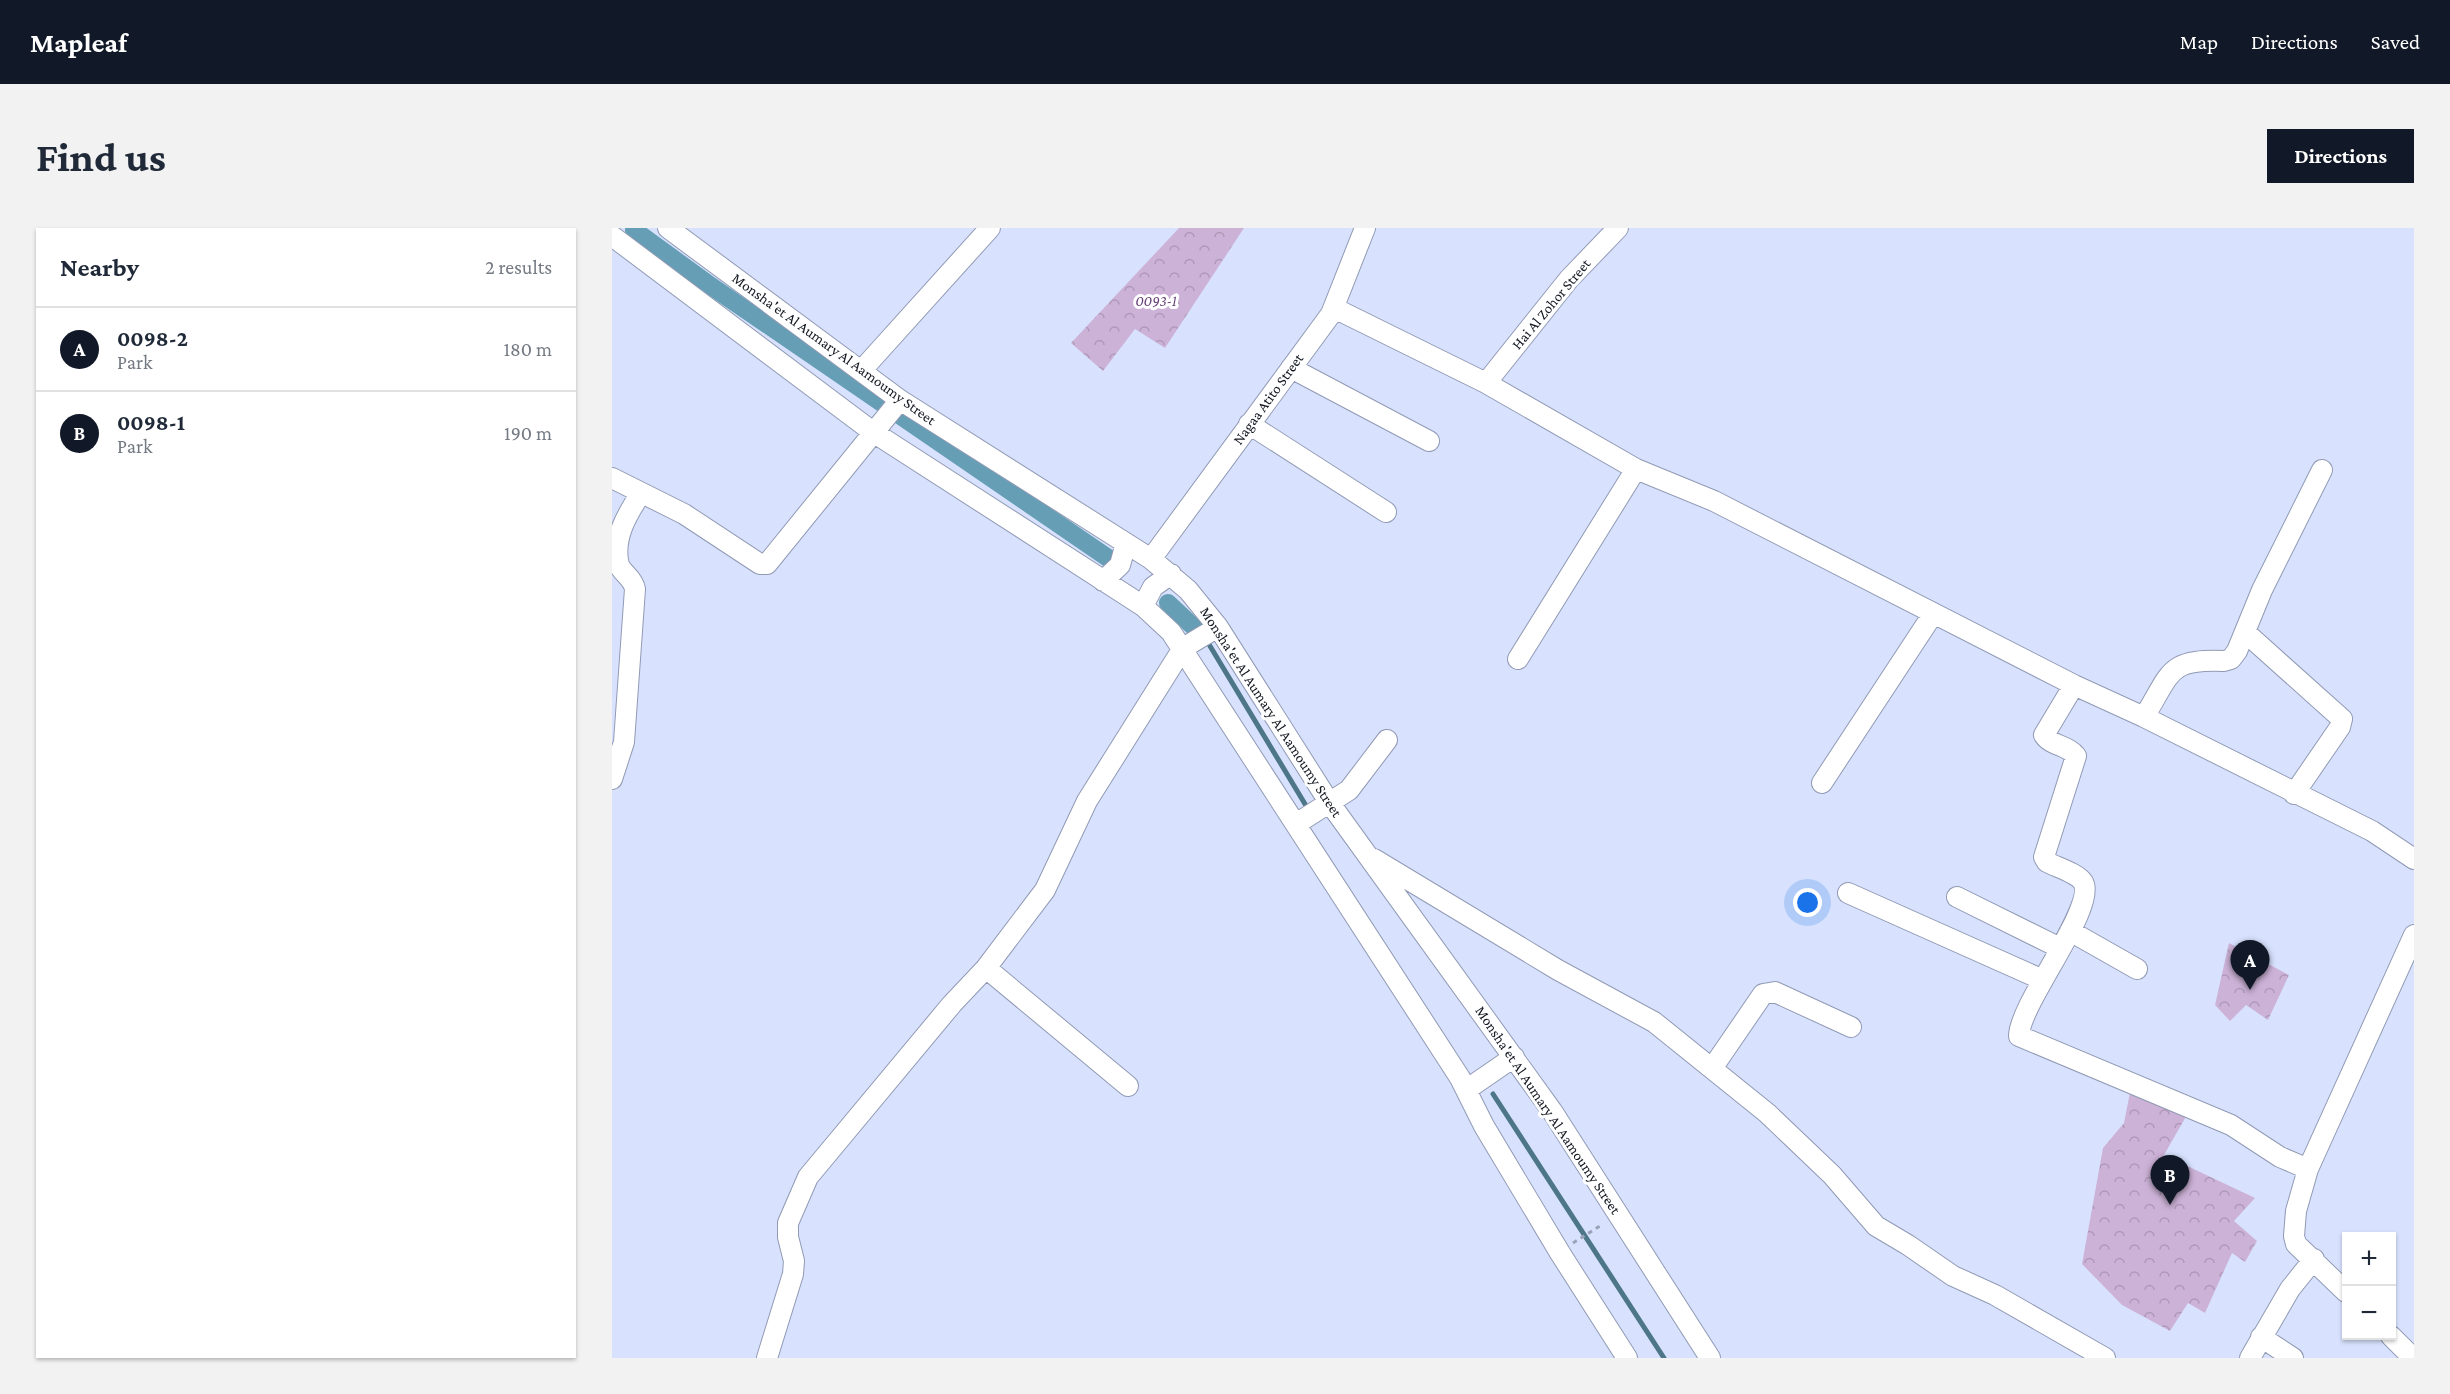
<!DOCTYPE html>
<html lang="en">
<head>
<meta charset="utf-8">
<style>
  body { margin:0; font-family:"Crimson Pro",serif; background:#f2f2f3; color:#1f2937 }
  .controls { position:absolute; right:18px; bottom:18px; display:grid; overflow:hidden; border-radius:0px; box-shadow:0 2px 4px #0004 }
  .controls button { width:54px; height:54px; display:grid; place-items:center; padding:0; border:0; border-bottom:2px solid #e0e1e3; background:#fff; color:#1f2937; font:30px sans-serif }
  .you { position:absolute; left:1196px; top:675px; width:21px; height:21px; margin:-15px; border:4px solid #fff; border-radius:50%; background:#1a73e8; box-shadow:0 0 0 9px #1a73e833 }
  .badge { display:grid; place-items:center; width:39px; height:39px; border-radius:50%; background:#111827; color:#fff; font-size:20px; font-weight:700 }
  .pin { position:absolute; translate:-50% -50px; filter:drop-shadow(0 2px 3px #0008) }
  .pin::after { content:''; position:absolute; top:32px; width:21px; height:18px; background:inherit; clip-path:polygon(0 0,100% 0,50% 100%) }
  .list { margin:0; padding:0; list-style:none }
  h2 { display:flex; justify-content:space-between; align-items:center; height:78px; margin:0; padding:0 24px; font-size:26px }
  h2 small { font-size:20px; font-weight:400; color:#747a83 }
  .list li { display:grid; grid-template-columns:39px 1fr auto; gap:18px; align-items:center; box-sizing:border-box; height:84px; padding:0 24px; border-top:2px solid #e0e1e3 }
  .list b { display:block; font-size:22px; white-space:nowrap }
  .list p { margin:0; font-size:20px; white-space:nowrap; color:#747a83 }
  .list em { font-size:20px; font-style:normal; color:#747a83 }
  .map { position:relative; flex:none; width:1802px; height:1130px; overflow:hidden; border-radius:0px }
  header { display:flex; align-items:center; gap:36px; box-sizing:border-box; height:84px; padding:0 30px; background:#111827; color:#fff }
  header strong { font-size:28px }
  nav { display:flex; gap:33px; margin-inline-start:auto; font-size:21px }
  .intro { display:flex; align-items:center; justify-content:space-between; box-sizing:border-box; height:144px; padding:0 36px }
  h1 { margin:0; font-size:42px }
  .button { padding:15px 27px; border-radius:0px; background:#111827; color:#fff; font-size:21px; font-weight:700 }
  main { display:flex; gap:36px; padding:0 36px }
  aside { flex:1; background:#fff; border-radius:0px; box-shadow:0 2px 4px #0004 }
  .map>svg:first-child { display:block }
</style>
</head>
<body>
<header>
<strong>Mapleaf</strong>
<nav><a>Map</a><a>Directions</a><a>Saved</a></nav>
</header>
<div class="intro"><h1>Find us</h1><a class="button">Directions</a></div>
<main>
<aside>
<h2>Nearby<small>2 results</small></h2>
<ul class="list">
<li><span class="badge">A</span><div><b>0098-2</b><p>Park</p></div><em>180 m</em></li>
<li><span class="badge">B</span><div><b>0098-1</b><p>Park</p></div><em>190 m</em></li>
</ul>
</aside>
<div class="map">
<svg width="1802" height="1130" viewBox="0 0 1802 1130">
  <defs>
    <pattern id="forest-crowns" width="20" height="18" patternUnits="userSpaceOnUse" patternTransform="scale(1.5)"><rect width="20" height="18" fill="#ccb2d7"/><path d="M2 6a3 3 0 1 1 6 0M12 15a3 3 0 1 1 6 0" fill="none" stroke="#ae98b8"/></pattern>
  </defs>
  <rect width="100%" height="100%" fill="#d8e2fe"/>
  <path fill="url(#forest-crowns)" d="M 567,0 L 632,0 L 553,120 L 523,101 L 491,143 L 459,115 Z
    M 1617,715 L 1677,747 L 1656,792 L 1634,777 L 1618,793 L 1603,777 Z
    M 1521,849 L 1584,871 L 1552,927 L 1643,970 L 1622,993 L 1645,1013 L 1633,1034 L 1620,1025 L 1593,1085 L 1576,1075 L 1558,1103 L 1510,1077 L 1470,1036 L 1491,920 L 1512,895 Z"/>
  <g fill="none" stroke-linecap="round" stroke-linejoin="round">
    <path stroke="#4d7688" stroke-width="5" d="M 598,418 L 696,581
      M 881,866 L 1052,1130"/>
    <path stroke="#669fb5" stroke-width="18" d="M 22,2 L 99,58 L 496,330
      M 556,375 L 587,404"/>
    <defs>
      <path id="minor" d="M 56,0 L 288,172 L 539,331 L 576,362 L 606,399 L 717,574 L 940,883 L 1098,1130
        M 0,8 L 261,204 L 531,378 L 559,404 L 848,850 L 872,898 L 948,1025 L 1015,1130
        M 722,80 L 874,155 L 1024,241 L 1102,273 L 1462,457 L 1532,489 L 1760,603 L 1802,631
        M 679,140 L 817,213
        M 249,143 L 378,0
        M 874,155 L 957,51 L 1006,0
        M 637,196 L 774,284
        M 0,250 L 72,286 L 148,336 L 155,336 L 288,172
        M 539,331 L 719,86 L 753,0
        M 491,353 L 508,337 L 514,315
        M 531,378 L 541,359 L 559,346
        M 1634,405 L 1730,491 L 1728,499 L 1682,566
        M 906,431 L 1024,241
        M 1462,457 L 1432,507 C 1439,518 1456,517 1464,528 L 1432,629 L 1435,634 C 1444,639 1465,645 1471,654 C 1486,678 1407,776 1407,808 L 1619,897 L 1668,929 L 1696,941
        M 1532,489 C 1560,444 1555,431 1612,433 L 1619,431 L 1625,423 L 1650,362 L 1710,242
        M 0,551 L 12,514 L 23,361 C 21,350 11,346 7,337 C 0,310 16,285 29,265
        M 1210,555 L 1321,386
        M 684,596 L 737,562 L 775,512
        M 762,631 L 946,742 L 1042,794 L 1155,885 L 1220,947 L 1264,998 L 1296,1017 L 1341,1048 L 1383,1067 L 1493,1130
        M 1236,665 L 1431,752
        M 1345,669 L 1448,720
        M 1458,703 L 1525,741
        M 374,740 L 516,858
        M 1101,839 L 1151,766 L 1163,764 L 1239,799
        M 854,862 L 902,829
        M 1734,1064 L 1684,1016 L 1682,1008 L 1684,983 L 1696,941 L 1802,707
        M 1779,1108 L 1801,1130
        M 1649,1109 L 1681,1130
        M 155,1130 L 181,1046 L 182,1033 L 176,1009 L 176,995 L 196,949 L 340,776 L 374,740 L 433,662 L 475,573 L 571,420 L 606,399
        M 1638,1130 L 1678,1061 L 1702,1031"/>
    </defs>
    <use href="#minor" stroke="#919ab4" stroke-width="22"/>
    <path stroke="#9aa2b8" stroke-width="3" stroke-dasharray="4.5 4.5" stroke-linecap="butt" d="M 961,1015 L 991,996"/>
    <use href="#minor" stroke="#fff" stroke-width="20"/>
  </g>
  <g text-anchor="middle" stroke-width="6" stroke-linejoin="round" paint-order="stroke">
    <g font-size="15" font-style="italic" fill="#664077" stroke="#fff">
      <text x="544" y="78">0093-1</text>
    </g>
    <g font-size="15" fill="#131720" stroke="#fff">
      <text transform="translate(939 76) rotate(-50)" y="5">Hai Al Zohor Street</text>
      <text transform="translate(222 121) rotate(36)" y="5">Monsha'et Al Aumary Al Aamoumy Street</text>
      <text transform="translate(656 171) rotate(-54)" y="5">Nagaa Atito Street</text>
      <text transform="translate(659 484) rotate(57)" y="5">Monsha'et Al Aumary Al Aamoumy Street</text>
      <text transform="translate(936 882) rotate(56)" y="5">Monsha'et Al Aumary Al Aamoumy Street</text>
    </g>
  </g>
</svg>
<div class="controls">
<button>+</button>
<button>−</button>
</div>
<div class="you"></div>
<div class="pin badge" style="left:1638px;top:762px">A</div>
<div class="pin badge" style="left:1558px;top:977px">B</div>
</div>
</main>
</body>
</html>
